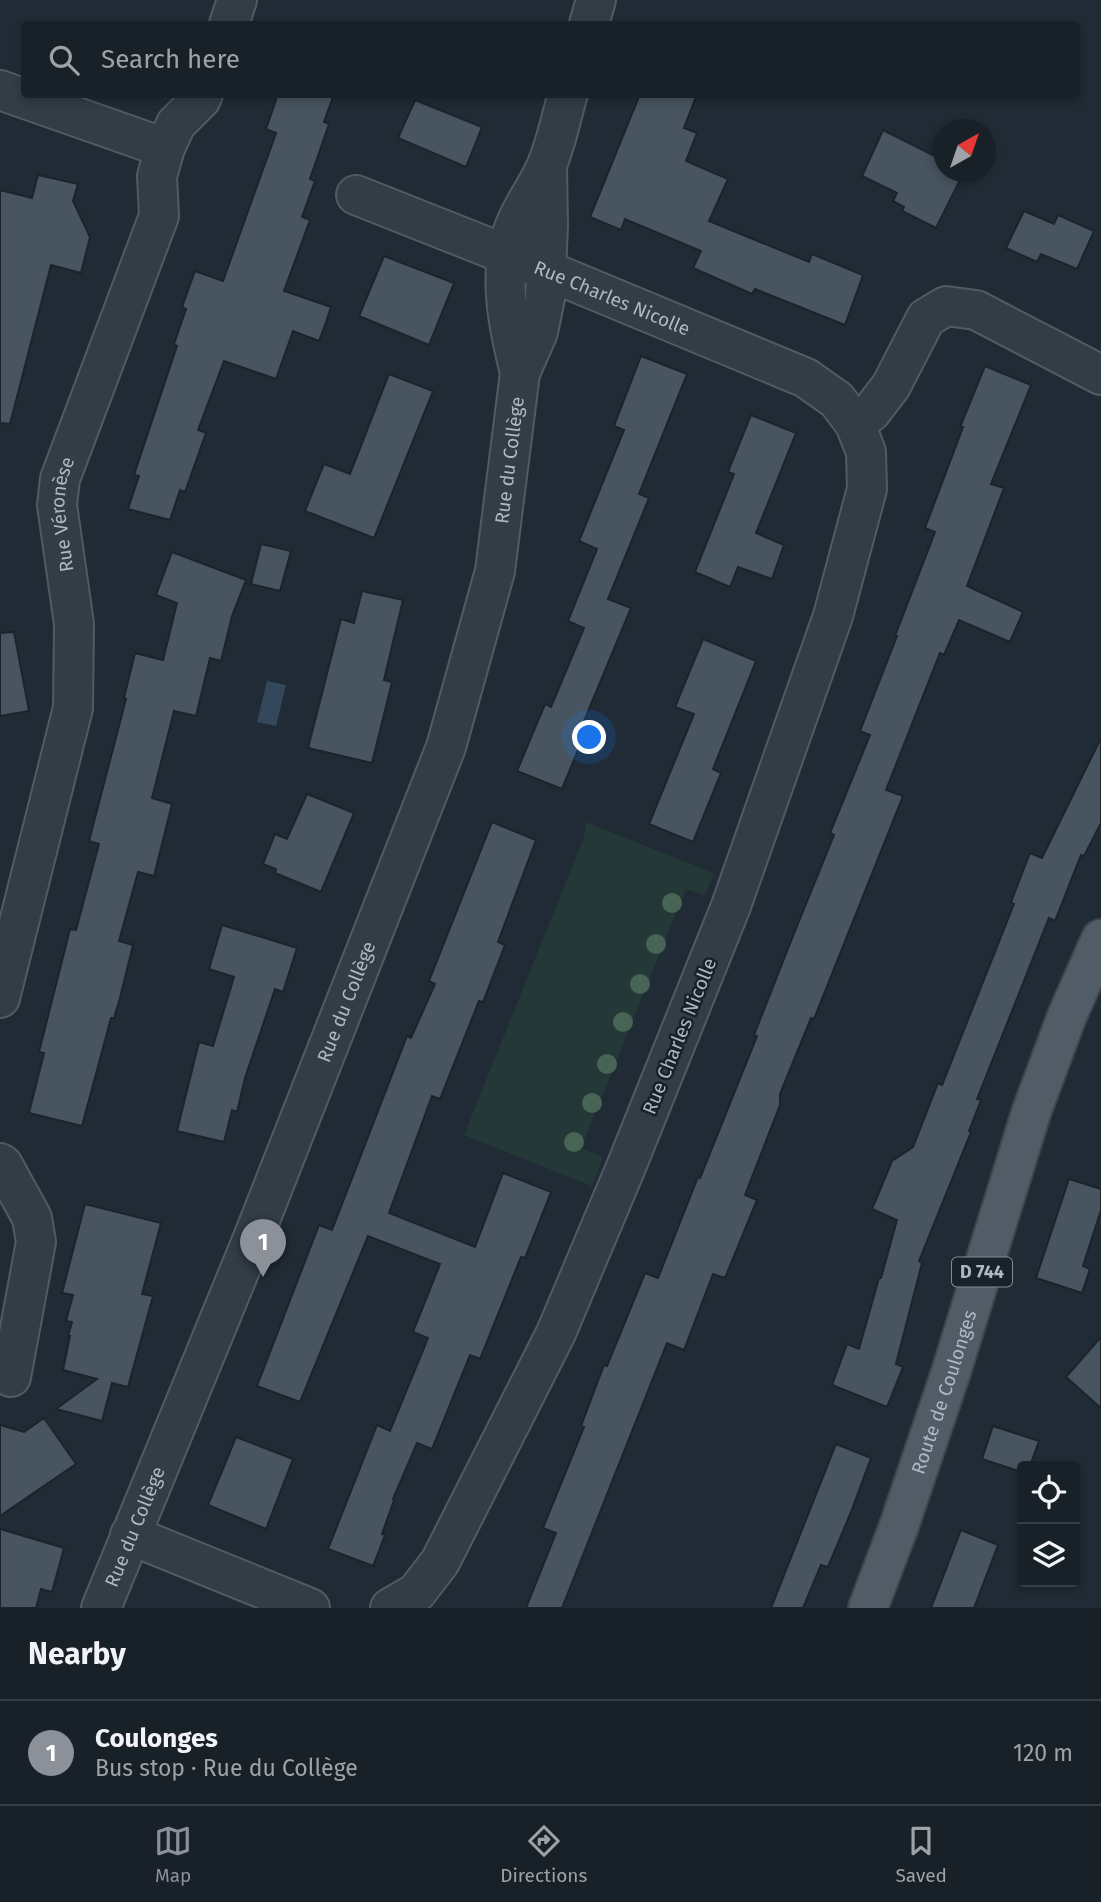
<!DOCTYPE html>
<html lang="en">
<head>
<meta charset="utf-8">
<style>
  body { margin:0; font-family:"Fira Sans",sans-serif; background:#212830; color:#f1f3f6 }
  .controls { position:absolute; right:21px; bottom:21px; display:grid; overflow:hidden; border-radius:7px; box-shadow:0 4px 10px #0003 }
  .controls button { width:63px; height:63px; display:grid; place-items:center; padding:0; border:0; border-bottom:2px solid #363e45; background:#182028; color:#f1f3f6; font:35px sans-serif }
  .compass { position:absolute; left:933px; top:119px; width:63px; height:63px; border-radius:50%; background:#182028; box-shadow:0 4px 10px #0003; rotate:40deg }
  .you { position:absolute; left:590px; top:738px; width:24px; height:24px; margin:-18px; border:5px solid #fff; border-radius:50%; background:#1a73e8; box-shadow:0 0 0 10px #1a73e833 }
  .badge { display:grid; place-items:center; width:46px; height:46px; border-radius:50%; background:#8c9099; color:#fff; font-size:23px; font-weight:700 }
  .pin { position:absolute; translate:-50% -58px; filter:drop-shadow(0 2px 4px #0008) }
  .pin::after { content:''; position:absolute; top:37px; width:24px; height:21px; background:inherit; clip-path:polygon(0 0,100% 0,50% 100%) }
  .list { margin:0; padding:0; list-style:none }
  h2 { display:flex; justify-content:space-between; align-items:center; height:91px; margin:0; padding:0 28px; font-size:30px }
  h2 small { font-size:23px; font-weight:400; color:#9fa3a8 }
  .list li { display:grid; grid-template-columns:46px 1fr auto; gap:21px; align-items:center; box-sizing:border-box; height:105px; padding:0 28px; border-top:2px solid #363e45 }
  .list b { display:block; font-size:26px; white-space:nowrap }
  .list p { margin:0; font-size:23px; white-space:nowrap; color:#9fa3a8 }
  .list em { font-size:23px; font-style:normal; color:#9fa3a8 }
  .icon { flex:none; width:38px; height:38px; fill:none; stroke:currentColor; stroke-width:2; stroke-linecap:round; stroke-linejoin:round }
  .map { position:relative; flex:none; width:1101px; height:1608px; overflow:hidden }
  .search { position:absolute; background:#182028; box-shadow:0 4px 10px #0003; left:21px; right:21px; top:21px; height:77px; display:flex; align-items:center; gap:18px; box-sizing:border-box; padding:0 24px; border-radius:7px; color:#9fa3a8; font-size:26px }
  .sheet { height:196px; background:#182028 }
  nav { display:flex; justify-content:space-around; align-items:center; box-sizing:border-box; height:98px; border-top:2px solid #363e45; background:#182028; font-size:19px; color:#9fa3a8 }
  nav a { display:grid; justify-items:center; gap:4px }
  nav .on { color:#8c9099 }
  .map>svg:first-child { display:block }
</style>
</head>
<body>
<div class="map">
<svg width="1101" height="1608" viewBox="0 0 1101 1608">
  <rect width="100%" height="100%" fill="#202b35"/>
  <path fill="#233837" d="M 586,822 L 714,873 L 705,896 L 686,889 L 581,1148 L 603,1157 L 592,1186 L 464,1135 L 584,837 Z"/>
  <path fill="#34485c" d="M 267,681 L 286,685 L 276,726 L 257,722 Z"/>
  <path fill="#485561" stroke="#1b242c" stroke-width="2" d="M 278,94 L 334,94 L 324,122 L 329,124 L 310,179 L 315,181 L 302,217 L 310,220 L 284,291 L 331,307 L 325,325 L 319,341 L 293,331 L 276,379 L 224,361 L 198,430 L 206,433 L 185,492 L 180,490 L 170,520 L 128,509 L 139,476 L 134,475 L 177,346 L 174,344 L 186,309 L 182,307 L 195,271 L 223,281 L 276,133 L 266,129 Z
    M 640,94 L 697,94 L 684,128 L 697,133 L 686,161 L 728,179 L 709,221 L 809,262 L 812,254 L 863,275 L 845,325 L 755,289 L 752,294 L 693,268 L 701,251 L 625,219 L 621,230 L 590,217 Z
    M 415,100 L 482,127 L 466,167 L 398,138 Z
    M 883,130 L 943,160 L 943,172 L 964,172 L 936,228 L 902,211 L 904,207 L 893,201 L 897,193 L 862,176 Z
    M 38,175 L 78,184 L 73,201 L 90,237 L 81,273 L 51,265 L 10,424 L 0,423 L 0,190 L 32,198 Z
    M 1024,211 L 1054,224 L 1058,215 L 1094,231 L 1077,269 L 1041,254 L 1037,262 L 1006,248 Z
    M 384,256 L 454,283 L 429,345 L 359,316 Z
    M 641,356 L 687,374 L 639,494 L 649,498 L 608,599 L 631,608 L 584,721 L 589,723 L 562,789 L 517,771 L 545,704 L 551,707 L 584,628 L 568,621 L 597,549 L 579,541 L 624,430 L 614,426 Z
    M 985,366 L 1031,385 L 991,484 L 1004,488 L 967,586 L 1023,612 L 1010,642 L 959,620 L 944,655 L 940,653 L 886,790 L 903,796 L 814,1019 L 811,1018 L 780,1094 L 780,1105 L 745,1195 L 757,1200 L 725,1278 L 713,1274 L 684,1350 L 667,1343 L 562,1608 L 526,1608 L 556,1533 L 543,1528 L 584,1427 L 581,1426 L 604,1365 L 607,1366 L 645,1273 L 658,1278 L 698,1177 L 700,1178 L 757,1036 L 754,1035 L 793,936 L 834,835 L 830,833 L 870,735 L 860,731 L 897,636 L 895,636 L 935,532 L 925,528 L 963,427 L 960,427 Z
    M 389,374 L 433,391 L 374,538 L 305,511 L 324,464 L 350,474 Z
    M 751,415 L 796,433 L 756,533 L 784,545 L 772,579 L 738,567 L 730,587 L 695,572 L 734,474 L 728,472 Z
    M 261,544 L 291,551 L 280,591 L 251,584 Z
    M 172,552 L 246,580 L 232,616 L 221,661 L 210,658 L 196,716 L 174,711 L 152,798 L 172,804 L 154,876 L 138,872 L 119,941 L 133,945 L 120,998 L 114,1018 L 111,1018 L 82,1126 L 29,1113 L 44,1053 L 39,1052 L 70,929 L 76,930 L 99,844 L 89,841 L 126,699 L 124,698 L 135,653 L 163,660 L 177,603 L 156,595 Z
    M 362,591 L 403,600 L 384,680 L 392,682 L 372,763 L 308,748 L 341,619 L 354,623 Z
    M 14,632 L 29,711 L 0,716 L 0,633 Z
    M 703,639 L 756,661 L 713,769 L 721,773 L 693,842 L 649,824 L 694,714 L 675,707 Z
    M 1101,738 L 1101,823 L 1084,856 L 1081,855 L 1055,921 L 1049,918 L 977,1099 L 981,1100 L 969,1131 L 971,1132 L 919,1261 L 922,1263 L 896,1364 L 903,1367 L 887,1407 L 832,1385 L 847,1344 L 859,1349 L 879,1278 L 881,1278 L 897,1220 L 872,1209 L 892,1161 L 913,1147 L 938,1083 L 942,1085 L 1014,904 L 1011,902 L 1030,853 L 1042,858 Z
    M 307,794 L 354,813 L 321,892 L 275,873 L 276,869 L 263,864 L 275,834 L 287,839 Z
    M 492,822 L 536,840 L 498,942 L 505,945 L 483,1002 L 479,1001 L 440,1099 L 432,1096 L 389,1213 L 475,1247 L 503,1173 L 551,1192 L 525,1258 L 521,1257 L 480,1359 L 470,1355 L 432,1449 L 417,1443 L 393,1499 L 394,1500 L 382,1534 L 385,1535 L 373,1566 L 328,1549 L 377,1425 L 390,1431 L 428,1338 L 413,1332 L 440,1264 L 368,1236 L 300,1402 L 257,1386 L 319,1225 L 332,1230 L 407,1036 L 411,1038 L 435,984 L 429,981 Z
    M 222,925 L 297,948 L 283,992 L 275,989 L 245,1078 L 237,1112 L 232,1110 L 224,1142 L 177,1131 L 199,1042 L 213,1046 L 234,977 L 209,969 Z
    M 1069,1179 L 1101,1189 L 1101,1210 L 1083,1266 L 1090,1269 L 1082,1293 L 1036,1278 Z
    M 85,1204 L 161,1223 L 142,1294 L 153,1296 L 128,1387 L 112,1383 L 102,1421 L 56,1409 L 97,1379 L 63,1370 L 70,1336 L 68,1336 L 72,1322 L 66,1321 L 73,1295 L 62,1293 Z
    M 1101,1337 L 1101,1408 L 1066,1377 Z
    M 44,1418 L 76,1464 L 0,1516 L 0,1425 L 24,1432 Z
    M 993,1426 L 1039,1441 L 1030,1466 L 1022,1466 L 1022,1472 L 982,1459 Z
    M 236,1437 L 293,1459 L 266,1529 L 208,1505 Z
    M 836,1444 L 871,1458 L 851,1512 L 828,1567 L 821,1565 L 803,1608 L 771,1608 Z
    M 0,1529 L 64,1548 L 52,1592 L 41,1589 L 36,1608 L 0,1608 Z
    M 961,1530 L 998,1545 L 974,1608 L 931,1608 Z"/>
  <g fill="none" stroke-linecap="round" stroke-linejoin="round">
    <defs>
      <g id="street">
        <path d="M 229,24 L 237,0"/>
        <path d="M 589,24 L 596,0"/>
        <path d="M 0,90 L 165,148"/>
        <path id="s1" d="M 356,195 L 558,275 L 806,378 L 837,400 L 855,424 L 866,452 L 867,489 L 833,616 L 731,906 L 626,1167 L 556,1333 L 440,1562 L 416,1593 L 390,1608"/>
        <path d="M 520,373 C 509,329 498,278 512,234 C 519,210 536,190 546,167 C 556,145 561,117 568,94"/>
        <path d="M 855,424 L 871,412 L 891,386 L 926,318 L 946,306 L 976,310 L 1101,375"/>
        <path id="s2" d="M 0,998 L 73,708 L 74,624 L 57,505 L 60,479 L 159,216 L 157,176 L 165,148 L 176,124 L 201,99 L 203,94"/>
        <path d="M 0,1163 L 3,1165 L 32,1218 L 36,1242 L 11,1377"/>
        <path d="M 130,1535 L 310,1608"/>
        <path id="s3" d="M 101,1608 L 253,1238 L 446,747 L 495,571 L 520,373 L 538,332 L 545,298 L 548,225 L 547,165"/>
      </g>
      <g id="primary">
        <path id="s4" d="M 868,1608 L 899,1526 L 951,1372 L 1031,1113 L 1067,1016 L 1101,939"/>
      </g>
    </defs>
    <use href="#street" stroke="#515b64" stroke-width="42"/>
    <use href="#primary" stroke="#3d464f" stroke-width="42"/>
    <use href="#street" stroke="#333d46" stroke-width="38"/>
    <use href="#primary" stroke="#515c66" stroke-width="38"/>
  </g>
  <g fill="#476454">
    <circle cx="672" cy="903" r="10"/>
    <circle cx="656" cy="944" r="10"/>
    <circle cx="640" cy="984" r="10"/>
    <circle cx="623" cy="1022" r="10"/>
    <circle cx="607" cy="1064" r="10"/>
    <circle cx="592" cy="1103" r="10"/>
    <circle cx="574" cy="1142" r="10"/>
  </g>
  <g text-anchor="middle" stroke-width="5" stroke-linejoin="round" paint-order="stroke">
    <rect fill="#19222a" stroke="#818b95" stroke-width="2" x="952" y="1257.5" width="60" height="29" rx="5"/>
    <g font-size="18" font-weight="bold" fill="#adb8c3">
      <text x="982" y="1278">D 744</text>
    </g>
    <g font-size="19" fill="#adb8c3" stroke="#19222a">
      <text dy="7" stroke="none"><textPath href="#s1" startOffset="276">Rue Charles Nicolle</textPath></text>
      <text dy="7" stroke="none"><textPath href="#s3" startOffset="1222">Rue du Collège</textPath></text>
      <text dy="7" stroke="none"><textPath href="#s2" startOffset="494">Rue Véronèse</textPath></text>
      <text dy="7" stroke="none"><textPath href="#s3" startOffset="654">Rue du Collège</textPath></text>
      <text transform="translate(679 1036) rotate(-68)" y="7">Rue Charles Nicolle</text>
      <text dy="7" stroke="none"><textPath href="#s4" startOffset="229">Route de Coulonges</textPath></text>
      <text dy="7" stroke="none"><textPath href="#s3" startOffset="88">Rue du Collège</textPath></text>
    </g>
  </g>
</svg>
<div class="controls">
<button><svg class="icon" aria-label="locate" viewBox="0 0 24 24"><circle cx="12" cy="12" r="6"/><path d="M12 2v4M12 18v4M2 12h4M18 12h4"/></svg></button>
<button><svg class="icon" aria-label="layers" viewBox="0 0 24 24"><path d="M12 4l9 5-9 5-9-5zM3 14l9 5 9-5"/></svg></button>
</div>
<svg class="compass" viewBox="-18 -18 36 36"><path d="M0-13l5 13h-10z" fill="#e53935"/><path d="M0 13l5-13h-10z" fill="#9fa3a8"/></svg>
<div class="you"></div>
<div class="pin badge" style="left:263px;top:1277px">1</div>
<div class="search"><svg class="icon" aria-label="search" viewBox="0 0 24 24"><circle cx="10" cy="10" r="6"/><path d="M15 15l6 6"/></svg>Search here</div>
</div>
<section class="sheet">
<h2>Nearby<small></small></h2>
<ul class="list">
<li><span class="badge">1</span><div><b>Coulonges</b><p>Bus stop · Rue du Collège</p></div><em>120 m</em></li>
</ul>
</section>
<nav>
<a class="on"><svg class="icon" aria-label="map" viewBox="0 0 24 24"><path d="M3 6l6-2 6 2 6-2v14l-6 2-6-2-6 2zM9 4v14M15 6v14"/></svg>Map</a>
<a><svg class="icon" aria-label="directions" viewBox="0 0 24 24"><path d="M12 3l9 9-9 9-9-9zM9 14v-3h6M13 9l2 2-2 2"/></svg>Directions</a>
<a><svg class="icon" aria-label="saved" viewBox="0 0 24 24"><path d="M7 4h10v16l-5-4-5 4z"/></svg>Saved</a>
</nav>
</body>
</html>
